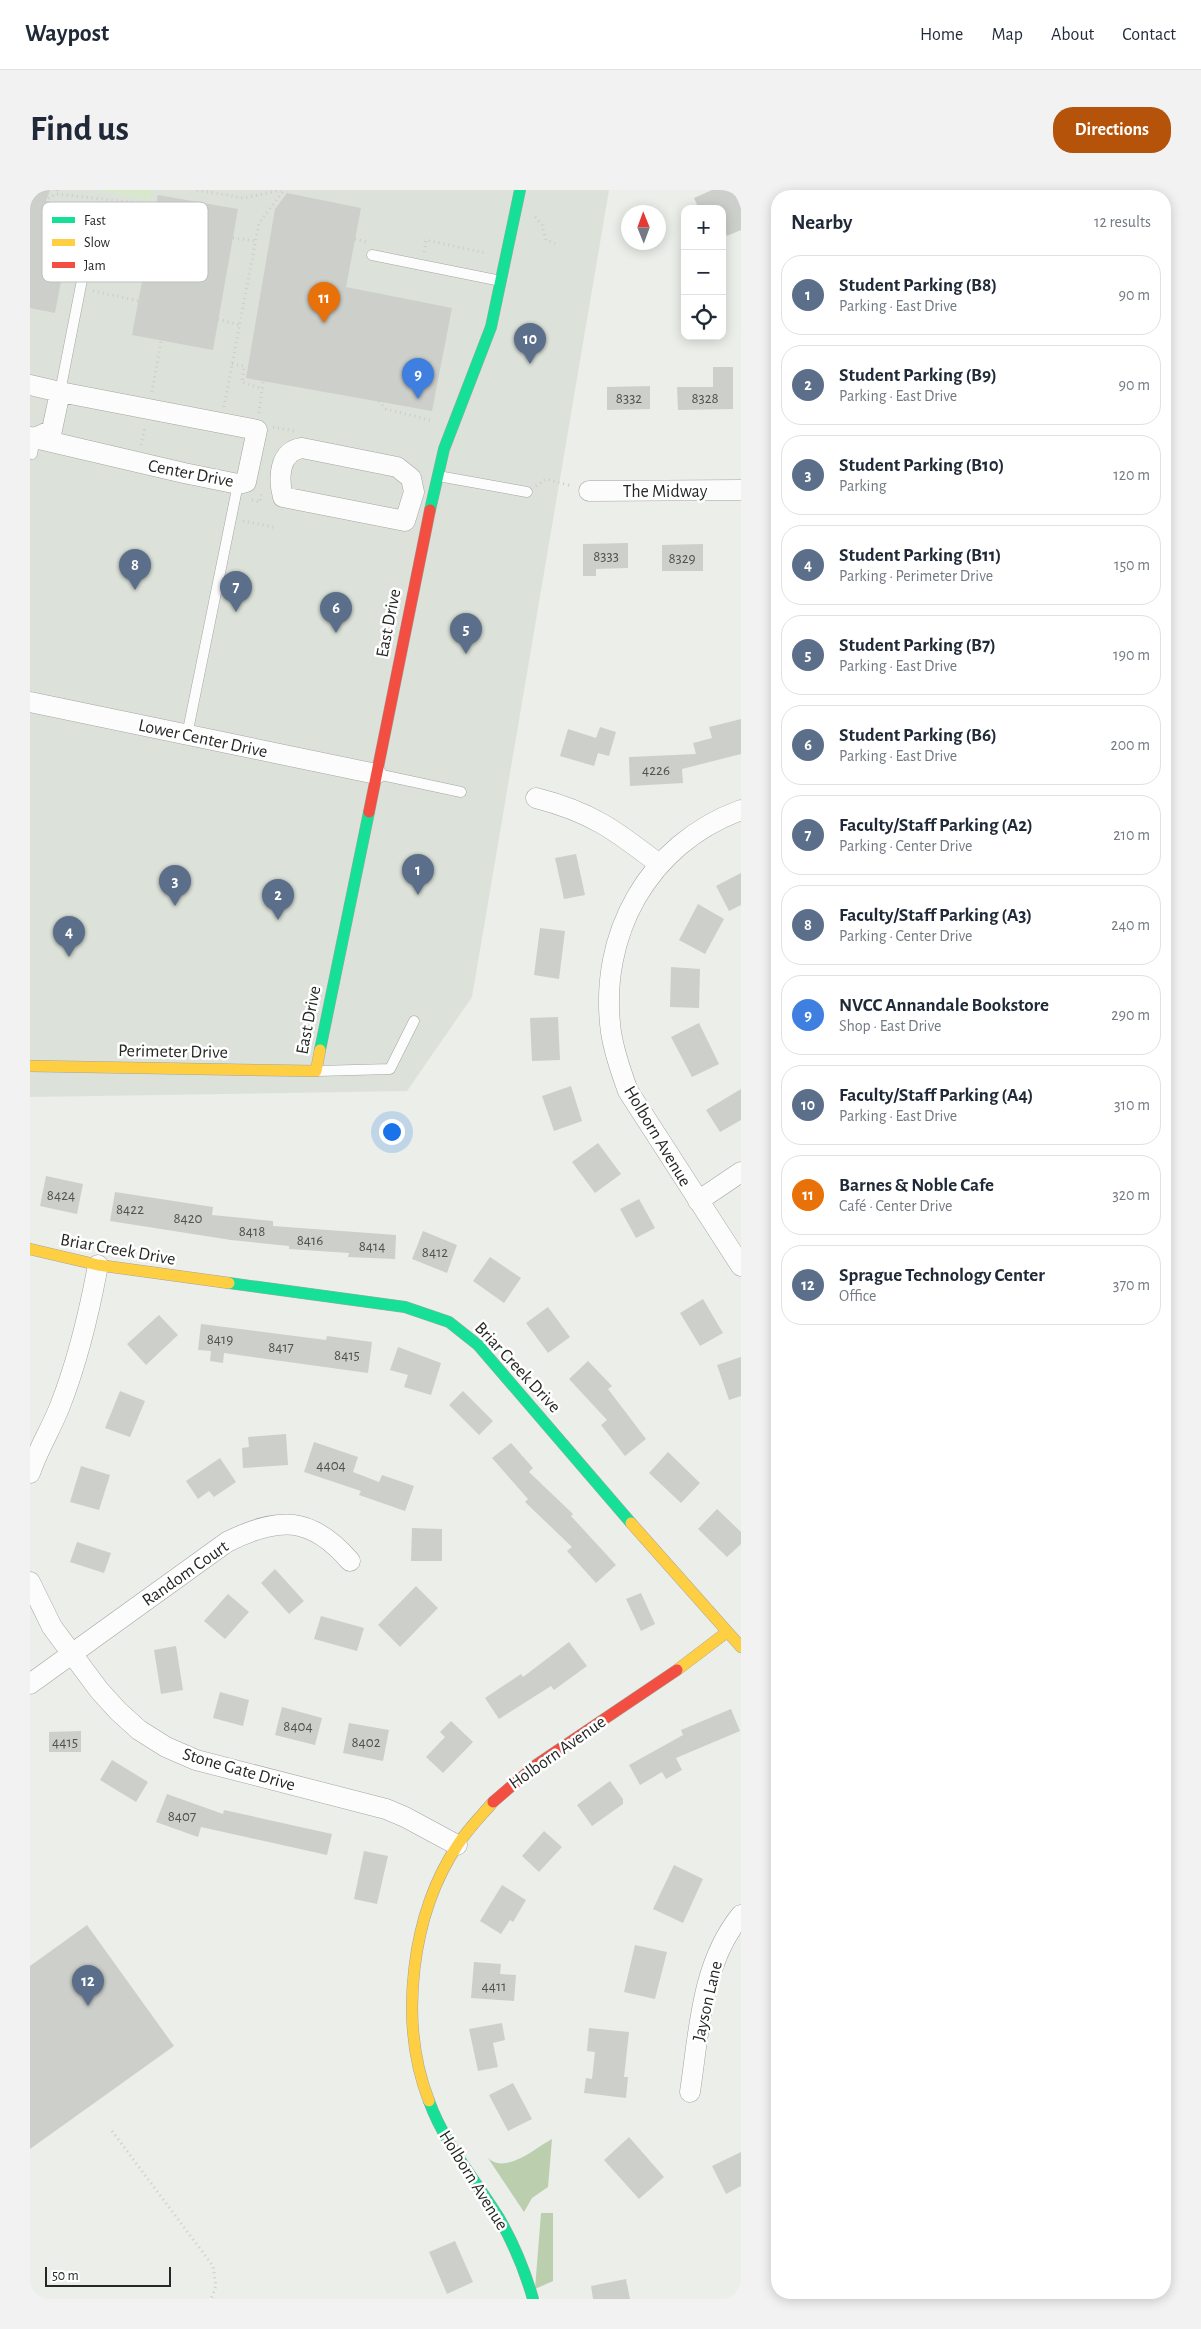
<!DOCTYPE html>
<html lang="en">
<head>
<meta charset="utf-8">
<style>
  body { margin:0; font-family:"Alegreya Sans",sans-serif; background:#f2f2f3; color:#1f2937 }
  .controls { position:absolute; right:15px; top:15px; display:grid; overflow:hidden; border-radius:10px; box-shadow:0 2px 12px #0003 }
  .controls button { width:45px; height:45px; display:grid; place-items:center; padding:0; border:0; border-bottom:1px solid #e0e1e3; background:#fff; color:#1f2937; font:25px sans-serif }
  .compass { position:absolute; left:591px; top:15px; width:45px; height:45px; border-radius:50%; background:#fff; box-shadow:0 2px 12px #0003; rotate:359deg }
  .scale { position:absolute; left:15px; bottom:12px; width:126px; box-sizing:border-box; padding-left:5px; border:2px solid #262825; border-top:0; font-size:14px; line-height:18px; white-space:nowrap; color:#262825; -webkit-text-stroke:4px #fff; paint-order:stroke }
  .you { position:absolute; left:361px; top:941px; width:18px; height:18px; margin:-12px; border:4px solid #fff; border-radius:50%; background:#1a73e8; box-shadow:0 0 0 8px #1a73e833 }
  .badge { display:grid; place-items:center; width:32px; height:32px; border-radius:50%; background:#b45309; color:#fff; font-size:16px; font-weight:700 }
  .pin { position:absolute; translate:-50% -41px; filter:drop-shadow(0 1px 2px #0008) }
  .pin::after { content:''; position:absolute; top:26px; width:18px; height:15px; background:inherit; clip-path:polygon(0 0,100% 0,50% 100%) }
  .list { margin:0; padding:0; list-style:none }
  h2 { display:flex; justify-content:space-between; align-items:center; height:65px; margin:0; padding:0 20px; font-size:21px }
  h2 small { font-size:16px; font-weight:400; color:#747a83 }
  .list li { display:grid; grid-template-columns:32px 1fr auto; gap:15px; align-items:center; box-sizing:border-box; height:80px; margin:0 10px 10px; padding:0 10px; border:1px solid #e0e1e3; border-radius:20px }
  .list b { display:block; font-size:19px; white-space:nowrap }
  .list p { margin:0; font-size:16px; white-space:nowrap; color:#747a83 }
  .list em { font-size:16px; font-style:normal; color:#747a83 }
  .icon { flex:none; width:28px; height:28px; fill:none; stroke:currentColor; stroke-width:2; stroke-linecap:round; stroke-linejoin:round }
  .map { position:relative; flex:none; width:711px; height:2109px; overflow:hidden; border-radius:20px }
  header { display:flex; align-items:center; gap:30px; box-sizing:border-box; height:70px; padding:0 25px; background:#fff; border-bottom:1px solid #e0e1e3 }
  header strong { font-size:24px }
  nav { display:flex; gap:28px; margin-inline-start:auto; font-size:18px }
  .intro { display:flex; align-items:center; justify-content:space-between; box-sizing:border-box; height:120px; padding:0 30px }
  h1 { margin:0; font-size:35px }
  .button { padding:12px 22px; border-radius:20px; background:#b45309; color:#fff; font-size:18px; font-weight:700 }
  main { display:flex; gap:30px; padding:0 30px }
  aside { flex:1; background:#fff; border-radius:20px; box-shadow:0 2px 12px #0003 }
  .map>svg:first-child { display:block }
</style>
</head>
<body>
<header>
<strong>Waypost</strong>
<nav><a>Home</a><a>Map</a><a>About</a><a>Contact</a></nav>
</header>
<div class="intro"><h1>Find us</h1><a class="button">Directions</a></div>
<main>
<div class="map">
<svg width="711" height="2109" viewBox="0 0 711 2109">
  <rect width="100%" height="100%" fill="#ebeee9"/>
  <path fill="#dce2d9" d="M 0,0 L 579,0 L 442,807 L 377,901 L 0,907 Z"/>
  <path fill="#d8e8cc" d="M 70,0 L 122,0 L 119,11 Z"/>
  <path fill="#bbceae" d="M 522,1949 L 518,1997 L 502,2008 L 494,2022 L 458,1968 C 476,1985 505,1958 522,1949 Z
    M 511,2023 L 523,2023 L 523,2091 L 505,2099 Z"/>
  <path fill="#cdcfcb" d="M 0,0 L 20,0 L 16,11 L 45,17 L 25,123 L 0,118 Z
    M 682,0 L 703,0 L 711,18 L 711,40 L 697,46 L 692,36 L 692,19 L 669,19 L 664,8 Z
    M 257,3 L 331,18 L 316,97 L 422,118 L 402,221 L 216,188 L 245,19 Z
    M 128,5 L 208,19 L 183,160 L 102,145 Z
    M 683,177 L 703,177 L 703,219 L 648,220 L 647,197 L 683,197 Z
    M 620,196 L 620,219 L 577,220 L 577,197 Z
    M 598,353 L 598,378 L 566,379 L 566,386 L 553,386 L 553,354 Z
    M 673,354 L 673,381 L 632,381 L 632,355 Z
    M 711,529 L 711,564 L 652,579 L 653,593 L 600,596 L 599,567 L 666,564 L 663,553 L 682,548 L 679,537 Z
    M 570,537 L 586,542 L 579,566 L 568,563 L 564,576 L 530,566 L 538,539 L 566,548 Z
    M 546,664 L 555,705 L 534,709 L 525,668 Z
    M 711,683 L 711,715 L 699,721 L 686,696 Z
    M 668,714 L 694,729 L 675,764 L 649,750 Z
    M 510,738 L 535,741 L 529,789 L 504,785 Z
    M 641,777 L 670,779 L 669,818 L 640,817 Z
    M 528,827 L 530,870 L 502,871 L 500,828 Z
    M 669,833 L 689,874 L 662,887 L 641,847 Z
    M 541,896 L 552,931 L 524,941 L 512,906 Z
    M 711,899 L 711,930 L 690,942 L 676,920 Z
    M 568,953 L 591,984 L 565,1003 L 542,972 Z
    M 16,986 L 53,994 L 47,1024 L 10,1016 Z
    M 85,1002 L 183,1017 L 182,1025 L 243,1031 L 243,1036 L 366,1045 L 365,1069 L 318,1067 L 319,1063 L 259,1059 L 259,1056 L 201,1050 L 80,1031 Z
    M 609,1009 L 625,1038 L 606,1048 L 590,1019 Z
    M 393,1041 L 427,1055 L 417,1083 L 382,1069 Z
    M 460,1067 L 491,1088 L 474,1113 L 443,1091 Z
    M 673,1109 L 693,1143 L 670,1156 L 650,1123 Z
    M 518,1117 L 540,1147 L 518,1163 L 496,1133 Z
    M 129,1125 L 148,1145 L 116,1175 L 97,1154 Z
    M 171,1134 L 296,1150 L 297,1146 L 342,1152 L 338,1183 L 194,1163 L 193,1173 L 180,1171 L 181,1161 L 168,1160 Z
    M 368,1157 L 411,1173 L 401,1205 L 374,1197 L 378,1185 L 360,1180 Z
    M 711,1167 L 711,1206 L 699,1210 L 687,1175 Z
    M 558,1171 L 582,1196 L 578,1199 L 616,1249 L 595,1266 L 571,1235 L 577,1230 L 539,1189 Z
    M 90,1201 L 115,1211 L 100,1247 L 75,1238 Z
    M 433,1201 L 463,1231 L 449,1245 L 419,1215 Z
    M 256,1244 L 258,1275 L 213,1278 L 212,1258 L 219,1257 L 218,1247 Z
    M 284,1252 L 328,1267 L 323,1282 L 349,1292 L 352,1285 L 384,1296 L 375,1321 L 329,1305 L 331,1301 L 274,1282 Z
    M 481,1253 L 503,1278 L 499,1282 L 543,1324 L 541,1326 L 586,1375 L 566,1393 L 537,1361 L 542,1357 L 495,1312 L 498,1309 L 462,1268 Z
    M 638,1262 L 670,1293 L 651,1313 L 619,1283 Z
    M 190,1268 L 206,1292 L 184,1307 L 179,1301 L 168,1309 L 156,1291 Z
    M 51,1276 L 80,1285 L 69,1320 L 40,1312 Z
    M 687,1319 L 711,1342 L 711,1354 L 697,1367 L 668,1339 Z
    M 382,1338 L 412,1339 L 412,1371 L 381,1371 Z
    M 47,1352 L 81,1363 L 74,1383 L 40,1372 Z
    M 245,1379 L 274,1411 L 259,1424 L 231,1393 Z
    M 386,1396 L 408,1418 L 370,1457 L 348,1435 Z
    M 611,1403 L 625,1434 L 611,1441 L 596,1409 Z
    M 198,1404 L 219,1422 L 195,1449 L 174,1431 Z
    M 291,1426 L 334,1438 L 327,1461 L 284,1449 Z
    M 539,1452 L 557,1476 L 524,1500 L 521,1496 L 469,1529 L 455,1508 L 491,1484 L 493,1487 Z
    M 146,1456 L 153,1500 L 131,1504 L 124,1460 Z
    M 190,1502 L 219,1510 L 213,1536 L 183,1528 Z
    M 252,1517 L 292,1528 L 285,1555 L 245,1545 Z
    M 701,1519 L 710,1541 L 646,1568 L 652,1580 L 636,1589 L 632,1582 L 610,1595 L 599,1575 L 653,1545 L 651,1540 Z
    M 421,1531 L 443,1552 L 413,1583 L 396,1567 L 415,1547 L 410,1542 Z
    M 319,1533 L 359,1540 L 353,1571 L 313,1563 Z
    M 51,1541 L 51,1562 L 19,1562 L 19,1542 Z
    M 82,1570 L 118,1592 L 106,1612 L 70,1590 Z
    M 580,1591 L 593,1609 L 593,1614 L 562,1636 L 547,1615 Z
    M 137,1604 L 193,1624 L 194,1620 L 302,1644 L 297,1665 L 171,1637 L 168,1647 L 126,1632 Z
    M 514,1641 L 532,1657 L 509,1682 L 492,1666 Z
    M 334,1661 L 358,1666 L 347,1714 L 324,1709 Z
    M 644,1675 L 673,1689 L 653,1733 L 623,1719 Z
    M 472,1695 L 496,1710 L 483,1732 L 480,1730 L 471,1744 L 450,1731 Z
    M 57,1735 L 144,1856 L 0,1959 L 0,1776 Z
    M 605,1755 L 637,1762 L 625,1809 L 594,1802 Z
    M 444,1772 L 471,1774 L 470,1784 L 486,1785 L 484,1811 L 441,1808 Z
    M 472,1833 L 475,1850 L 463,1853 L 468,1877 L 448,1881 L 439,1839 Z
    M 559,1838 L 599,1842 L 594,1887 L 598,1887 L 596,1908 L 554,1903 L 556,1888 L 562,1889 L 565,1862 L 557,1861 Z
    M 483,1893 L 502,1929 L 478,1941 L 459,1905 Z
    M 599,1947 L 634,1987 L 609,2009 L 574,1970 Z
    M 711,1962 L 711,1996 L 696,2004 L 682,1976 Z
    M 425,2051 L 443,2092 L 417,2104 L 399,2062 Z
    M 596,2089 L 600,2109 L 563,2109 L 561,2096 Z"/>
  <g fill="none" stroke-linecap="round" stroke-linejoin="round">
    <defs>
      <path id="lane" d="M 342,65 L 471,91
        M 30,202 L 62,39
        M 2,264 L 5,248
        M 408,286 L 497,302
        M 157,545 L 208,294
        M 347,584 L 431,602
        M 288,881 L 360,879 L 384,831"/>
      <path id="street" d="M 0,195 L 30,202 L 22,240 L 5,248
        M 0,247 L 154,283 L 208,294 L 216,292 L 227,240 L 30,202
        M 272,258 L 367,277 L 381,288 L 384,302 L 375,331 L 253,307 C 248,288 249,261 272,258 Z
        M 559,301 L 711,300
        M 0,512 L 346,584
        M 506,608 C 561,622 585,640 629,674
        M 711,620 C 618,654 568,745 581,842 C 584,862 591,882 598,901 L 711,1076
        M 668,1011 L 711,982
        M 0,1283 C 8,1259 21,1239 30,1216 C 48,1170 59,1124 68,1075
        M 0,1392 L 22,1437 L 69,1500 L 88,1521 L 109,1540 L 136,1557 L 166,1570 L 356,1619 L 375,1627 L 427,1655
        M 0,1494 L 197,1352 C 249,1326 281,1326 320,1371
        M 660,1902 C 669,1842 671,1774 711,1725"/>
      <path id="fast" d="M 400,320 L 414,259 L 461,137 L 490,0
        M 290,860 L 339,622
        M 199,1093 L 375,1117 L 419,1132 L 448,1155 L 601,1333
        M 399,1911 C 415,1955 445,1989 469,2028 C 484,2054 495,2081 503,2109"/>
      <path id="slow" d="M 0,876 L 286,881 L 290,860
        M 0,1059 L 68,1075 L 199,1093
        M 601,1333 L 711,1457
        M 647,1480 L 697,1442
        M 399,1911 C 368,1832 381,1723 429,1653 C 438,1639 452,1625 463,1612"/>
      <path id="jam" d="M 339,622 L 400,320
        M 463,1612 L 506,1575 L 647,1480"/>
    </defs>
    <use href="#lane" stroke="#a3a5a2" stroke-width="11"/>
    <use href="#street" stroke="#a3a5a2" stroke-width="21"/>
    <use href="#fast" stroke="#a3a5a2" stroke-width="12"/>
    <use href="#slow" stroke="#a3a5a2" stroke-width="12"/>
    <use href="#jam" stroke="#a3a5a2" stroke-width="12"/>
    <path stroke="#cbcccb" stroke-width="3" stroke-dasharray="1 4" stroke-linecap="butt" d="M 27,0 L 26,4 L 126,15
      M 167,0 L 214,8 L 251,0
      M 14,11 L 26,4
      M 505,27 L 512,35 L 516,50 L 526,54
      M 203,48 L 225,51
      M 325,49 L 337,52
      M 394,62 L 396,50 L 456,63
      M 63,101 L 109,111
      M 188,129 L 209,135
      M 202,174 L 214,176 L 212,192 L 233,199
      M 122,202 L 131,151
      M 349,211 L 356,219 L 403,231
      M 194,217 L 229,33 L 254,0
      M 229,223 L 233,192
      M 243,237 L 264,241
      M 111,255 L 115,237
      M 506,296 L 516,289 L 542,296
      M 222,310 L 230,312 L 232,301
      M 213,331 L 247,338
      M 82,1941 L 183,2076 L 186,2096 L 181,2109"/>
    <use href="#lane" stroke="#fcfcfc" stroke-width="10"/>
    <use href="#street" stroke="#fcfcfc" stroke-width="20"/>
    <use href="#fast" stroke="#16e098" stroke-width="11"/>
    <use href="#slow" stroke="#ffcf43" stroke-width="11"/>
    <use href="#jam" stroke="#f24e42" stroke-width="11"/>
  </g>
  <g text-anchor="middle" stroke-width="5" stroke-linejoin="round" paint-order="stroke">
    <g font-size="15" fill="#50524e">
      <text x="599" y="213">8332</text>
      <text x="675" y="213">8328</text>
      <text x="576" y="371">8333</text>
      <text x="652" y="373">8329</text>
      <text x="626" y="585">4226</text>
      <text x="31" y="1010">8424</text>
      <text x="100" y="1024">8422</text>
      <text x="158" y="1033">8420</text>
      <text x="222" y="1046">8418</text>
      <text x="280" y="1055">8416</text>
      <text x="342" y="1061">8414</text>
      <text x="405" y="1067">8412</text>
      <text x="190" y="1154">8419</text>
      <text x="251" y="1162">8417</text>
      <text x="317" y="1170">8415</text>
      <text x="301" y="1280">4404</text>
      <text x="268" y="1541">8404</text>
      <text x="35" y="1557">4415</text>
      <text x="336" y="1557">8402</text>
      <text x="152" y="1631">8407</text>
      <text x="464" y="1801">4411</text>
    </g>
    <g font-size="18" fill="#262825" stroke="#fff">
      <text transform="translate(161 283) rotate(11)" y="6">Center Drive</text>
      <text x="635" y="307">The Midway</text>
      <text transform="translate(358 433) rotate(-79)" y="6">East Drive</text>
      <text transform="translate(173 548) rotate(12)" y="6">Lower Center Drive</text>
      <text transform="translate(278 830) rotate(-79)" y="6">East Drive</text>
      <text transform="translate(143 861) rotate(1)" y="6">Perimeter Drive</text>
      <text transform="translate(628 946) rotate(59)" y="6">Holborn Avenue</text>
      <text transform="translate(88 1059) rotate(10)" y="6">Briar Creek Drive</text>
      <text transform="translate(488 1177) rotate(47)" y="6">Briar Creek Drive</text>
      <text transform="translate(155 1383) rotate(-35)" y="6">Random Court</text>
      <text transform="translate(527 1562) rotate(-35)" y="6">Holborn Avenue</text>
      <text transform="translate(209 1579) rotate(16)" y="6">Stone Gate Drive</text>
      <text transform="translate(677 1811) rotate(-77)" y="6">Jayson Lane</text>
      <text transform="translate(444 1990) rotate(58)" y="6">Holborn Avenue</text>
    </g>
  </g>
  <rect x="12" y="12" width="166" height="80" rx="8" fill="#fff" stroke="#bebebe" stroke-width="1"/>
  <rect x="22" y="27" width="23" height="6" fill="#16e098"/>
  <rect x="22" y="49" width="23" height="7" fill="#ffcf43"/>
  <rect x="22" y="72" width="23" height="6" fill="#f24e42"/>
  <g font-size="14" fill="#262825">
    <text x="54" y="35">Fast</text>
    <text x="54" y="57">Slow</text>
    <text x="54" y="80">Jam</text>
  </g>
</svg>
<div class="controls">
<button>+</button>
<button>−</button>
<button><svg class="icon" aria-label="locate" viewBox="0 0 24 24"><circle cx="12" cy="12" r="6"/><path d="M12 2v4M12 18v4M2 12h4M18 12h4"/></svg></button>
</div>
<svg class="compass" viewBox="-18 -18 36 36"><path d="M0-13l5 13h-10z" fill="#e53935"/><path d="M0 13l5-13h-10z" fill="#747a83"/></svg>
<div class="scale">50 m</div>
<div class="you"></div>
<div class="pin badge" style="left:388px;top:705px;background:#5c6f8a">1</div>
<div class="pin badge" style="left:248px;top:730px;background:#5c6f8a">2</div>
<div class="pin badge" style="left:145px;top:716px;background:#5c6f8a">3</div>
<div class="pin badge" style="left:39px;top:767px;background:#5c6f8a">4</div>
<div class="pin badge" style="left:436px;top:464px;background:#5c6f8a">5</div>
<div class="pin badge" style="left:306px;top:443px;background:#5c6f8a">6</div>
<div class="pin badge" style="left:206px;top:422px;background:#5c6f8a">7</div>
<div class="pin badge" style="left:105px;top:400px;background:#5c6f8a">8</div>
<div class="pin badge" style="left:388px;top:209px;background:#3f7fe0">9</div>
<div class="pin badge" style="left:500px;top:174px;background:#5c6f8a">10</div>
<div class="pin badge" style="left:294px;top:133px;background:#e8710a">11</div>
<div class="pin badge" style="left:58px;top:1816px;background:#5c6f8a">12</div>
</div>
<aside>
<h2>Nearby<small>12 results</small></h2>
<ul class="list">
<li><span class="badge" style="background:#5c6f8a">1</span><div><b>Student Parking (B8)</b><p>Parking · East Drive</p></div><em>90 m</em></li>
<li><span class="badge" style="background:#5c6f8a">2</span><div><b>Student Parking (B9)</b><p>Parking · East Drive</p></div><em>90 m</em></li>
<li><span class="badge" style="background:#5c6f8a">3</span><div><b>Student Parking (B10)</b><p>Parking</p></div><em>120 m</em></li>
<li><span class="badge" style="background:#5c6f8a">4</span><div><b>Student Parking (B11)</b><p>Parking · Perimeter Drive</p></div><em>150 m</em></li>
<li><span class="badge" style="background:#5c6f8a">5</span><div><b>Student Parking (B7)</b><p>Parking · East Drive</p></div><em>190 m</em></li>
<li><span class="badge" style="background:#5c6f8a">6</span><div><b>Student Parking (B6)</b><p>Parking · East Drive</p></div><em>200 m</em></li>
<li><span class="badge" style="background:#5c6f8a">7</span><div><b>Faculty/Staff Parking (A2)</b><p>Parking · Center Drive</p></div><em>210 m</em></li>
<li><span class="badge" style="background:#5c6f8a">8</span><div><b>Faculty/Staff Parking (A3)</b><p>Parking · Center Drive</p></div><em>240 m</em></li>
<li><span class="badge" style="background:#3f7fe0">9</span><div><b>NVCC Annandale Bookstore</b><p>Shop · East Drive</p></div><em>290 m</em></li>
<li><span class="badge" style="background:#5c6f8a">10</span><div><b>Faculty/Staff Parking (A4)</b><p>Parking · East Drive</p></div><em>310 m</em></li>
<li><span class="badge" style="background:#e8710a">11</span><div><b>Barnes &amp; Noble Cafe</b><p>Café · Center Drive</p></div><em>320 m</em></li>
<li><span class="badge" style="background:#5c6f8a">12</span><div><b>Sprague Technology Center</b><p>Office</p></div><em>370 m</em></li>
</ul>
</aside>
</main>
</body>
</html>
